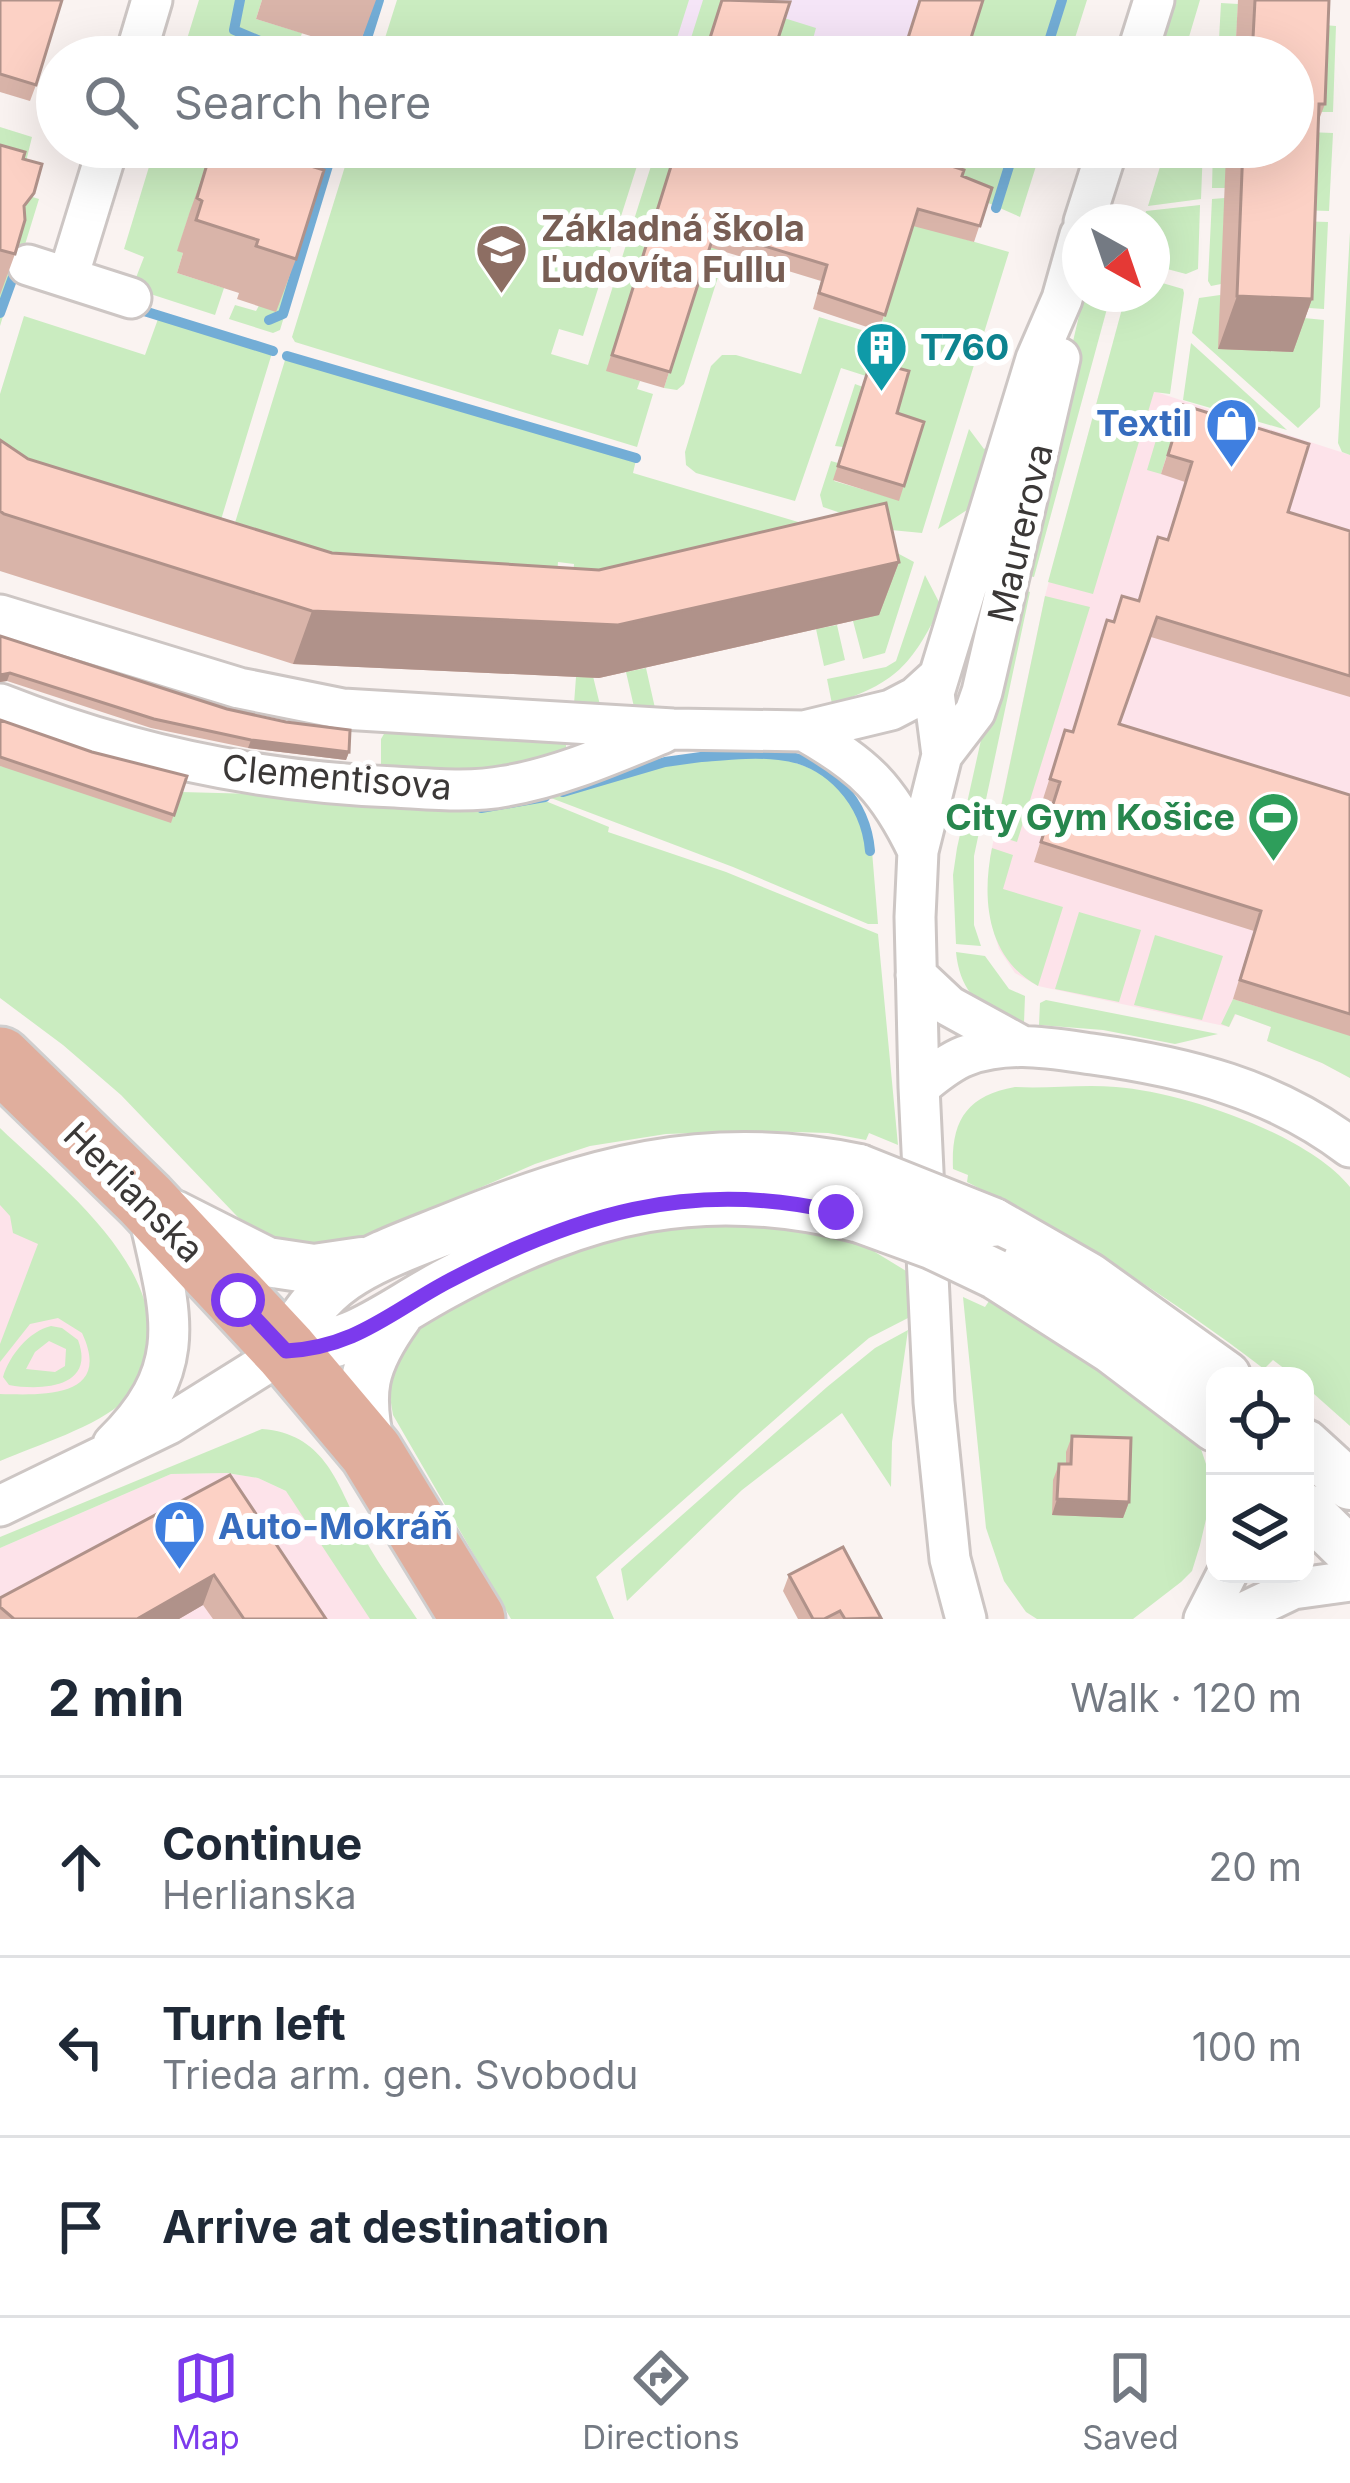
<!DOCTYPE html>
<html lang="en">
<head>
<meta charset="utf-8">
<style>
  body { margin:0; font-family:Inter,sans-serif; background:#f6f6f7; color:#1f2937 }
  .controls { position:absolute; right:36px; bottom:36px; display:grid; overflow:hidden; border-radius:24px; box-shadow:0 12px 48px #0002 }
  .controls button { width:108px; height:108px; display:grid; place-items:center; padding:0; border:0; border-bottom:3px solid #e0e1e3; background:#fff; color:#1f2937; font:60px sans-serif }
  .compass { position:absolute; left:1062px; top:204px; width:108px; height:108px; border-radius:50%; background:#fff; box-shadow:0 12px 48px #0002; rotate:140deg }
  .stop { position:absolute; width:36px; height:36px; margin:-27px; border:9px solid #7c3aed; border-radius:50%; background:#fff }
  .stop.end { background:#7c3aed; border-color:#fff; box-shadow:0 3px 12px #0008 }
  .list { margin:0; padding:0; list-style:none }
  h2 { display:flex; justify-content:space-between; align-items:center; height:156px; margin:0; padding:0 48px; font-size:51px }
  h2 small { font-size:39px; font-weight:400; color:#747a83 }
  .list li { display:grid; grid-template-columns:78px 1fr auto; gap:36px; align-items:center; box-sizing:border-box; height:180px; padding:0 48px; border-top:3px solid #e0e1e3 }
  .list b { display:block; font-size:45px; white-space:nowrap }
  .list p { margin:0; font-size:39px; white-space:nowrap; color:#747a83 }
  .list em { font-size:39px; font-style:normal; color:#747a83 }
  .icon { flex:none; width:66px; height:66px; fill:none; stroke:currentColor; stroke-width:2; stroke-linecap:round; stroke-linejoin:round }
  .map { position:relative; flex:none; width:1350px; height:1619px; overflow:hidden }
  .search { position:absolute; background:#fff; box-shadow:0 12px 48px #0002; left:36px; right:36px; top:36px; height:132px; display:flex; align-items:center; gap:30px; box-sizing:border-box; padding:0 42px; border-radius:66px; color:#747a83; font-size:45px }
  .sheet { height:696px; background:#fff }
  nav { display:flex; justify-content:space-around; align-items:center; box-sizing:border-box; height:168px; border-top:3px solid #e0e1e3; background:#fff; font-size:33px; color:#747a83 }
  nav a { display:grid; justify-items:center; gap:6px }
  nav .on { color:#7c3aed }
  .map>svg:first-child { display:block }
</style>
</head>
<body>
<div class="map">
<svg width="1350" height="1619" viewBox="0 0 1350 1619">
  <rect width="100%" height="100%" fill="#faf3f1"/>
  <path fill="#fde3ea" d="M 1104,375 L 1350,455 L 1350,1078 L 1322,1063 L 1267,1041 L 1271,1027 L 1236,1014 L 1229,1027 L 1038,986 L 1015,973 L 999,949 L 991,922 L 990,857 L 1045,596 Z
    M 0,1129 L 108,1236 L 131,1270 L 146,1302 L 124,1402 L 89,1422 L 0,1461 Z
    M 227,1473 L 258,1478 L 292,1494 L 384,1619 L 0,1619 L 0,1548 L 171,1474 Z"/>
  <path fill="#f5e5f7" d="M 402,0 L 982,0 L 964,57 L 385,57 Z"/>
  <path fill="#caecc0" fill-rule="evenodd" d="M 199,0 L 262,0 L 256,19 L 302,33 L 294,57 L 199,57 L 183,52 Z
    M 397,0 L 689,0 L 671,57 L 379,57 Z
    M 703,0 L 721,0 L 704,57 L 685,57 Z
    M 982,0 L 1087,0 L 1069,57 L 964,57 Z
    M 1169,0 L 1200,0 L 1183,57 L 1175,57 L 1158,34 Z
    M 1221,3 L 1238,4 L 1235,57 L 1218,57 Z
    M 784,18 L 816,28 L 808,57 L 771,57 Z
    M 1311,24 L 1336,26 L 1333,112 L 1308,112 Z
    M 0,127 L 32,137 L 22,178 L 0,171 Z
    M 1307,132 L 1333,133 L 1329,211 L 1298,210 Z
    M 155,147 L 265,147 L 245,211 L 189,215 L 178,250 L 183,253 L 177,273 L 224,288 L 215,315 L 132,288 L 144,257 L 124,249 Z
    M 286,147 L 331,149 L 309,215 L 271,194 Z
    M 351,147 L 643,147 L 583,336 L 559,329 L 551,354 L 588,365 L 657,147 L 676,149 L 607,370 L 640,381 L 637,389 L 653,394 L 637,447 L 295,342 L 292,337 Z
    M 936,147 L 1042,147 L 1020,217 L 927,176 Z
    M 1166,147 L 1203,147 L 1201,199 L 1148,206 Z
    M 1213,147 L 1232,147 L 1225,188 L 1212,188 Z
    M 0,187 L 39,199 L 0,326 Z
    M 1225,198 L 1221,284 L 1211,286 L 1208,281 L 1212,199 Z
    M 1200,205 L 1198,269 L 1186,274 L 1152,265 L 1152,222 L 1143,222 L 1146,211 Z
    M 1297,221 L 1328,222 L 1324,309 L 1294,307 Z
    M 304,223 L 312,225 L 280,330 L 273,333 L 229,319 L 235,305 L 256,311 Z
    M 913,224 L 1009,252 L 922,533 L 891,530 L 823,507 L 820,495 L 831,461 L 838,463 L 834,481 L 899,500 L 854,416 L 843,447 L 835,446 L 855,384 L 863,387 L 869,367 L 866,376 L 841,368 L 795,501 L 696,473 L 686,465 L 685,452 L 711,366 L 722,355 L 736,355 L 801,374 L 819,317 L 878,335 Z
    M 1350,232 L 1350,455 L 1342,452 L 1338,443 Z
    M 709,246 L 726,252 L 684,384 L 677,390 L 664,388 Z
    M 1152,280 L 1183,289 L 1184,293 L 1170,394 L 1154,392 L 1093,594 L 1048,582 L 1126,294 L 1152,294 Z
    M 1084,294 L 1111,294 L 1034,577 L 1019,574 Z
    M 1220,295 L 1294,317 L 1324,320 L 1320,407 L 1298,428 L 1192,333 L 1199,298 Z
    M 135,312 L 272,353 L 216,536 L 0,453 L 0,394 L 24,316 L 145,355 L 158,319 Z
    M 1191,343 L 1287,430 L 1183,400 Z
    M 286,357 L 636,460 L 633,473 L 815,527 L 573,577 L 574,564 L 558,562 L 557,576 L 340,568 L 230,539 Z
    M 1162,420 L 1176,425 L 1161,474 L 1147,470 Z
    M 969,429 L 984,449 L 992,443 L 970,508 L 938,529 Z
    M 886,547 L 914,562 L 885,653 L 863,659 L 853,621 L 879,614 Z
    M 925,575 L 941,606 C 911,666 896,683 832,704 L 827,679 L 886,667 L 896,661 Z
    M 1015,587 L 1030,592 L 974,856 L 974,925 L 981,946 L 956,944 L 953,875 L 957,848 Z
    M 1045,596 L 1090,607 L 1017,842 L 995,835 Z
    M 580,623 L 600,705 L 574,704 Z
    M 837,625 L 845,660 L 824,666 L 816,629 Z
    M 646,668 L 655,708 L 634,707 L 626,672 Z
    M 388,727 L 566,740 L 566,754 L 479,774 L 381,773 L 381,739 Z
    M 759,756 C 818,761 861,790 867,851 L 872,851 L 878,924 L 868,924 L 733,867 L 551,798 L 666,765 Z
    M 0,766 L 181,792 L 297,795 L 361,804 L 476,811 L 543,800 L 609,827 L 608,832 L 726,872 L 878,934 L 898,1145 L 869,1133 L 866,1140 L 828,1133 L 762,1131 L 666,1134 L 590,1146 L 535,1164 L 357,1241 L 321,1250 L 255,1235 L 121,1095 L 63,1045 L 0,998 Z
    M 992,848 L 1013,855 L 1003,889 L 1063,907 L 1038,986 C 988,959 981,901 992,848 Z
    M 1079,912 L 1141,930 L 1119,1002 L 1055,989 Z
    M 1155,935 L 1223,956 L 1202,1020 L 1134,1005 Z
    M 956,952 L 985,956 L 1009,989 L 1025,996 L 1024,1023 C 984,1015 960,994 956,952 Z
    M 1233,999 L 1350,1035 L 1350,1078 L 1322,1063 L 1267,1041 L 1271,1027 L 1235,1014 L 1229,1027 L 1221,1024 Z
    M 1046,1000 L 1218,1034 L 1175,1044 L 1103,1030 L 1039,1025 L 1040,1003 Z
    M 1015,1087 C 1048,1089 1082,1084 1116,1087 C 1183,1092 1307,1134 1350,1187 L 1350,1426 L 1305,1386 L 1305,1376 L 1294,1376 L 1273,1360 L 1264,1369 C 1170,1297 1073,1236 967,1182 L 968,1175 L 953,1169 C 951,1121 966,1096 1015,1087 Z
    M 0,1128 C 58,1184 171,1269 146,1360 C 142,1376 138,1388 125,1400 C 97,1427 37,1445 0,1461 L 0,1394 C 42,1395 113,1399 82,1333 L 58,1318 L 30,1324 L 0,1362 L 0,1344 L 38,1244 L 13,1233 L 10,1216 L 0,1205 Z
    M 650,1223 L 795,1223 L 877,1246 L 875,1252 L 916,1277 L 908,1296 L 908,1318 L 869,1338 L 830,1371 L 596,1577 L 614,1619 L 511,1619 L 393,1415 C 390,1396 386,1378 391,1359 C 410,1291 587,1245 650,1223 Z
    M 963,1297 L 985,1307 L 991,1298 L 1081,1354 L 1199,1443 L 1208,1470 L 1207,1515 L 1200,1545 L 1192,1571 L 1181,1582 L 1133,1619 L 1037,1619 L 1026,1612 L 1004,1581 L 986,1528 Z
    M 51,1326 L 62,1328 L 78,1340 C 96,1388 41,1391 9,1385 L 3,1377 C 9,1356 29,1331 51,1326 ZM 49,1341 L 66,1349 L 65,1366 L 55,1372 L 26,1369 L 35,1352 Z
    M 908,1330 L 892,1442 L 891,1487 L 842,1413 L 742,1490 L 627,1601 L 621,1569 L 827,1387 L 875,1348 Z
    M 262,1429 C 328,1434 339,1489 365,1539 C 380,1567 400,1593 417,1619 L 370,1619 L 286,1491 L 258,1478 L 227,1473 L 171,1474 L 0,1548 L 0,1537 Z"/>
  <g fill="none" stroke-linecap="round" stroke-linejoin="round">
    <path stroke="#73add6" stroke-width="10" d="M 240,0 L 234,30 L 295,56
      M 361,57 L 379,0
      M 1044,57 L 1062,0
      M 996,208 L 1015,147
      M 144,311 L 273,351
      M 0,313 L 17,266
      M 269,320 L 283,314 L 333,149
      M 287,356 L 636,458
      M 702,757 C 727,755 754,752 779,755 C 830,760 866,803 870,851
      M 563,792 L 665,762 L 701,757
      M 481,808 L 545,797"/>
    <defs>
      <path id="minor" d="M 135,57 L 152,0
        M 1136,57 L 1154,0
        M 1084,222 L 1108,147
        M 28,265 L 131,298
        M 68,277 L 108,147
        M 0,615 L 239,688 L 343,709 L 673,729 L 804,731 L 891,710 L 916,697 L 938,677
        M 0,704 C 127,754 260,782 395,787 C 432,789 470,793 506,786 C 560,777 612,754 663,733
        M 804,731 C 864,765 888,788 918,851
        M 942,755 L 975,712 L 982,692 L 1060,358
        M 916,975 L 949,1006 L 1020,1045
        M 919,1087 L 915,917 L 918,851 L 942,755 L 934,693 L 1036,359 L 1062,299 L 1080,235
        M 113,1444 C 194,1365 169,1309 148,1211
        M 0,1506 L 169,1424 L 286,1351
        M 966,1619 L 950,1559 L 934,1402 L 919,1087 C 933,1076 947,1063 965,1056 C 1007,1040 1049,1048 1092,1054 C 1186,1067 1274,1089 1350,1147
        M 1204,1619 L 1227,1574
        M 1230,1619 L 1293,1589 L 1350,1581"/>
      <path id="tertiary" d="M 859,1169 C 705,1137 590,1172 448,1229 C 376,1258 318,1274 286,1351 C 355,1347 387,1315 445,1284 C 585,1208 702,1178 860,1218
        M 174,1215 L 267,1262 L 314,1269 L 362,1262
        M 992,1222 L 1088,1277 L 1226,1376
        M 995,1274 L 1112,1349 L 1215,1427
        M 1305,1444 L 1350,1485
        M 371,1452 C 357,1392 362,1365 398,1315
        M 1305,1508 L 1350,1552"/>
      <path id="primary" d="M 0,1059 L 145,1200 L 286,1351 L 371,1452 L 473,1619"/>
    </defs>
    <use href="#minor" stroke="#cdc6c4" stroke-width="45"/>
    <use href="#tertiary" stroke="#cdc6c4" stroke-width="54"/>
    <use href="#primary" stroke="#d0cfcf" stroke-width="69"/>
    <use href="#minor" stroke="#fff" stroke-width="39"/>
    <use href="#tertiary" stroke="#fff" stroke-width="48"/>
    <use href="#primary" stroke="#e0ae9d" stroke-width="63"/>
    <defs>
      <path id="tertiary-bridge" d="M 859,1169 L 992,1222
        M 860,1218 L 934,1245 L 995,1274"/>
    </defs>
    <use href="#tertiary-bridge" stroke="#cdc6c4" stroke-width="54" stroke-linecap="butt"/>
    <use href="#tertiary-bridge" stroke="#fff" stroke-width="48"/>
  </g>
  <path fill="#d9b4a9" d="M 0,0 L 36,85 L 30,101 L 0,92 Z
    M 262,0 L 376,0 L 355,57 L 315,43 L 317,38 L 256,19 Z
    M 1238,0 L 1329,0 L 1325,104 L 1318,122 L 1312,299 L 1293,352 L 1218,349 L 1226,154 L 1229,147 L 1293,147 L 1293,57 L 1235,57 Z
    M 0,145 L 23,159 L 25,217 L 15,254 L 0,295 Z
    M 219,147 L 264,158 L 304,164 L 296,259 L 276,312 L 237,299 L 239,293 L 177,273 L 183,253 L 177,251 L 189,214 L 208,161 L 213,163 Z
    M 668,147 L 937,147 L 933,160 L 962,176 L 992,188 L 974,242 L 913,226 L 879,331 L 813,309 L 821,281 L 709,247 L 664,388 L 606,371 L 676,149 Z
    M 866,376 L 897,413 L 924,422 L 899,501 L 833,480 Z
    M 1183,405 L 1288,512 L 1350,531 L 1350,697 L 1151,637 L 1119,724 L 1350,795 L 1350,1036 L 1233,999 L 1254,931 L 1034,862 L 1053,802 L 1043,799 L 1065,730 L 1072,732 L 1107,620 L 1113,622 L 1122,596 L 1138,601 L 1158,537 L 1167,540 L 1185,482 L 1161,474 Z
    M 0,440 L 28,459 L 332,553 L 599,570 L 899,562 L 879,615 L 599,678 L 293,664 L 0,571 Z
    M 0,636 L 349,752 L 346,760 L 248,748 L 151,728 L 7,681 L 0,682 Z
    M 0,720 L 92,752 L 187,776 L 171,823 L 0,766 Z
    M 1072,1436 L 1129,1502 L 1123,1518 L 1052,1515 L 1053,1480 L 1059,1464 L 1066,1464 L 1066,1452 Z
    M 230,1475 L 326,1619 L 213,1619 L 203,1605 L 179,1619 L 0,1619 L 0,1598 Z
    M 789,1575 L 880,1619 L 798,1619 L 783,1591 Z"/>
  <path fill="#b0928a" d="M 1237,296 L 1312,299 L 1293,352 L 1218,349 Z
    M 899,562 L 879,615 L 599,678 L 293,664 L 312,611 Z
    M 10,673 L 7,681 L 0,682 L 0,675 Z
    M 251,740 L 349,752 L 346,760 L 248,748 Z
    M 1057,1499 L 1129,1502 L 1123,1518 L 1052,1515 Z
    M 214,1575 L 203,1605 L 179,1619 L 137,1619 Z"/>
  <path fill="#fcd1c5" stroke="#b0928a" stroke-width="3" d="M 0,0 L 62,0 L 36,85 L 0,74 Z
    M 722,0 L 790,2 L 772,57 L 704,57 Z
    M 920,0 L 983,0 L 965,57 L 902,57 Z
    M 1255,0 L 1329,0 L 1325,104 L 1319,104 L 1312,299 L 1237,296 L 1243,147 L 1293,147 L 1293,57 L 1252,57 Z
    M 0,145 L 25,152 L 23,159 L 42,164 L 34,193 L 24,206 L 25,220 L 15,254 L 0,250 Z
    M 219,147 L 231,147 L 265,158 L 268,147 L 273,147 L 306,157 L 304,164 L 324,170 L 296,259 L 256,246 L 258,240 L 196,220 L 202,201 L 197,198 L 208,161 L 214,163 Z
    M 677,147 L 937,147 L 933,160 L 964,170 L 962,176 L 992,188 L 980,226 L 918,209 L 885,315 L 819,293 L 827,265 L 715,231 L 670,372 L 612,355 Z
    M 871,361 L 909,371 L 897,413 L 924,422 L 904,486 L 838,466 Z
    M 1183,405 L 1309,444 L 1288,512 L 1350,531 L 1350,676 L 1157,617 L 1119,724 L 1350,795 L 1350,1014 L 1240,980 L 1261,911 L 1041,842 L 1060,782 L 1050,779 L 1065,730 L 1073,732 L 1107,620 L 1114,622 L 1122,596 L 1139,601 L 1158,537 L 1168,540 L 1192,462 L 1168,455 Z
    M 0,440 L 28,459 L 332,553 L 599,570 L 886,503 L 899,562 L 618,625 L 312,611 L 4,514 L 0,511 Z
    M 0,636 L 227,709 L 286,722 L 350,730 L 349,752 L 251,740 L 154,719 L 10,673 L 0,675 Z
    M 0,720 L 92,752 L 187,776 L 174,815 L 0,757 Z
    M 1072,1436 L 1131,1438 L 1129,1502 L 1057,1499 L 1059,1464 L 1071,1464 Z
    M 230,1475 L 326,1619 L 244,1619 L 214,1575 L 137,1619 L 14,1619 L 0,1607 L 0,1598 Z
    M 843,1547 L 881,1618 L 845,1619 L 840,1611 L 824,1619 L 813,1619 L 789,1575 Z"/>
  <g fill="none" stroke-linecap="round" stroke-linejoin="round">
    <path stroke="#7c3aed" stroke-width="15" d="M 238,1300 L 286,1351 C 355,1347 388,1314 445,1283 C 573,1215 690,1178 836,1212"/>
  </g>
  <defs>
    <symbol id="school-pin" viewBox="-11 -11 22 30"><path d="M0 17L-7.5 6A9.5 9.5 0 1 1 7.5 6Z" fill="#8d6e63" stroke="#fff"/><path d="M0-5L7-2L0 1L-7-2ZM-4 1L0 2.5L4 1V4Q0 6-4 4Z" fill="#fff"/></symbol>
    <symbol id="building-pin" viewBox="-11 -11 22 30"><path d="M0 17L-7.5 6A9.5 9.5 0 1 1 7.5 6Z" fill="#0f9aa8" stroke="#fff"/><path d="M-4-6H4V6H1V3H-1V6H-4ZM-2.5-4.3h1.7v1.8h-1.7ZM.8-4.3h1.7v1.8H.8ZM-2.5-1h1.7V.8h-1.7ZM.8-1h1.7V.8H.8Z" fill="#fff"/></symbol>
    <symbol id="shop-pin" viewBox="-11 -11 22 30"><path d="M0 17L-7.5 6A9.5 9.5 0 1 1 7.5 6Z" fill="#3f7fe0" stroke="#fff"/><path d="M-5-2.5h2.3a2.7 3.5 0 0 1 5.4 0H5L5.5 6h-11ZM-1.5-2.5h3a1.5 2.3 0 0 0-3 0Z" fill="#fff"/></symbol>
    <symbol id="stadium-pin" viewBox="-11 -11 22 30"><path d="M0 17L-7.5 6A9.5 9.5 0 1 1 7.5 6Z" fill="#2e9e5b" stroke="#fff"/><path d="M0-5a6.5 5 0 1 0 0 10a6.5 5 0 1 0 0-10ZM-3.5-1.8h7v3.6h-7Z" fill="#fff"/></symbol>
  </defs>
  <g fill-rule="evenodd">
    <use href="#school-pin" x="472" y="220" width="59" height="81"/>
    <use href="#building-pin" x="852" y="318" width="59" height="81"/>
    <use href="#shop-pin" x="1202" y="394" width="59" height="81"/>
    <use href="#stadium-pin" x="1244" y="788" width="59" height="81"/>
    <use href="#shop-pin" x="150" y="1496" width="59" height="81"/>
  </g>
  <g text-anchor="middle" stroke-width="12" stroke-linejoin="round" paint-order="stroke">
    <g font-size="36" font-weight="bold" fill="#785e54" stroke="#fff" text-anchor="start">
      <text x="541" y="241">Základná škola<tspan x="541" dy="41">Ľudovíta Fullu</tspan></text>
    </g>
    <g font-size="36" font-weight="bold" fill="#0d838f" stroke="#fff" text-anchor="start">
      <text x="920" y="360">T760</text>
    </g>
    <g font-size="36" font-weight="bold" fill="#366cbe" stroke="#fff" text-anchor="end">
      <text x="1192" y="436">Textil</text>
      <text x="218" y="1539" text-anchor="start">Auto-Mokráň</text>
    </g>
    <g font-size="36" fill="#3b3837" stroke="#fff">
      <text transform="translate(1020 533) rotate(-77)" y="13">Maurerova</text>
      <text transform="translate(337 777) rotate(5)" y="13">Clementisova</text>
      <text transform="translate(134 1192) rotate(45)" y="13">Herlianska</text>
    </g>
    <g font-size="36" font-weight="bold" fill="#27864d" stroke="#fff" text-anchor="end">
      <text x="1235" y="830">City Gym Košice</text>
    </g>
  </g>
</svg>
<div class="controls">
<button><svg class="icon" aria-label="locate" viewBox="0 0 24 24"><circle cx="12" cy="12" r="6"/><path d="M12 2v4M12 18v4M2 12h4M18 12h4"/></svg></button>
<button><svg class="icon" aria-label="layers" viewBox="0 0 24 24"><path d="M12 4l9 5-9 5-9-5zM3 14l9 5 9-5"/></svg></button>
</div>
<svg class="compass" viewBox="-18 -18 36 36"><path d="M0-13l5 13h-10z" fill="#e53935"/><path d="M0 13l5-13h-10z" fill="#747a83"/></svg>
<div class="stop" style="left:238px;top:1300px"></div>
<div class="stop end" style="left:836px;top:1212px"></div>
<div class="search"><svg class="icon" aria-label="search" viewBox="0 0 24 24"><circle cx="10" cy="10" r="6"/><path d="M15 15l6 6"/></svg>Search here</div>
</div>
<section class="sheet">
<h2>2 min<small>Walk · 120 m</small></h2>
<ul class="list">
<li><svg class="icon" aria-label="ahead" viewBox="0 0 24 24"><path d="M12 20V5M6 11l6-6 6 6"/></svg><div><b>Continue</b><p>Herlianska</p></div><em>20 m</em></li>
<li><svg class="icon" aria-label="left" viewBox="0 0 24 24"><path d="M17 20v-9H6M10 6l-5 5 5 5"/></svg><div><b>Turn left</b><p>Trieda arm. gen. Svobodu</p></div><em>100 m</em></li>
<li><svg class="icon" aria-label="arrive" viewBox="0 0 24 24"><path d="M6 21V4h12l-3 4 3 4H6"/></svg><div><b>Arrive at destination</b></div></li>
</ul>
</section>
<nav>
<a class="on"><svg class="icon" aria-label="map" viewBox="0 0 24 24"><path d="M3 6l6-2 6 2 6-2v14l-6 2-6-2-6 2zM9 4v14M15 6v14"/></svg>Map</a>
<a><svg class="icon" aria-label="directions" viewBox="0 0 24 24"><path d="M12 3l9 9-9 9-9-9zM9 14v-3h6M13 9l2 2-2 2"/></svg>Directions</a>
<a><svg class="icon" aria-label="saved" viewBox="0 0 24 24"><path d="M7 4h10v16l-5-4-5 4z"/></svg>Saved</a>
</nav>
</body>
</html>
